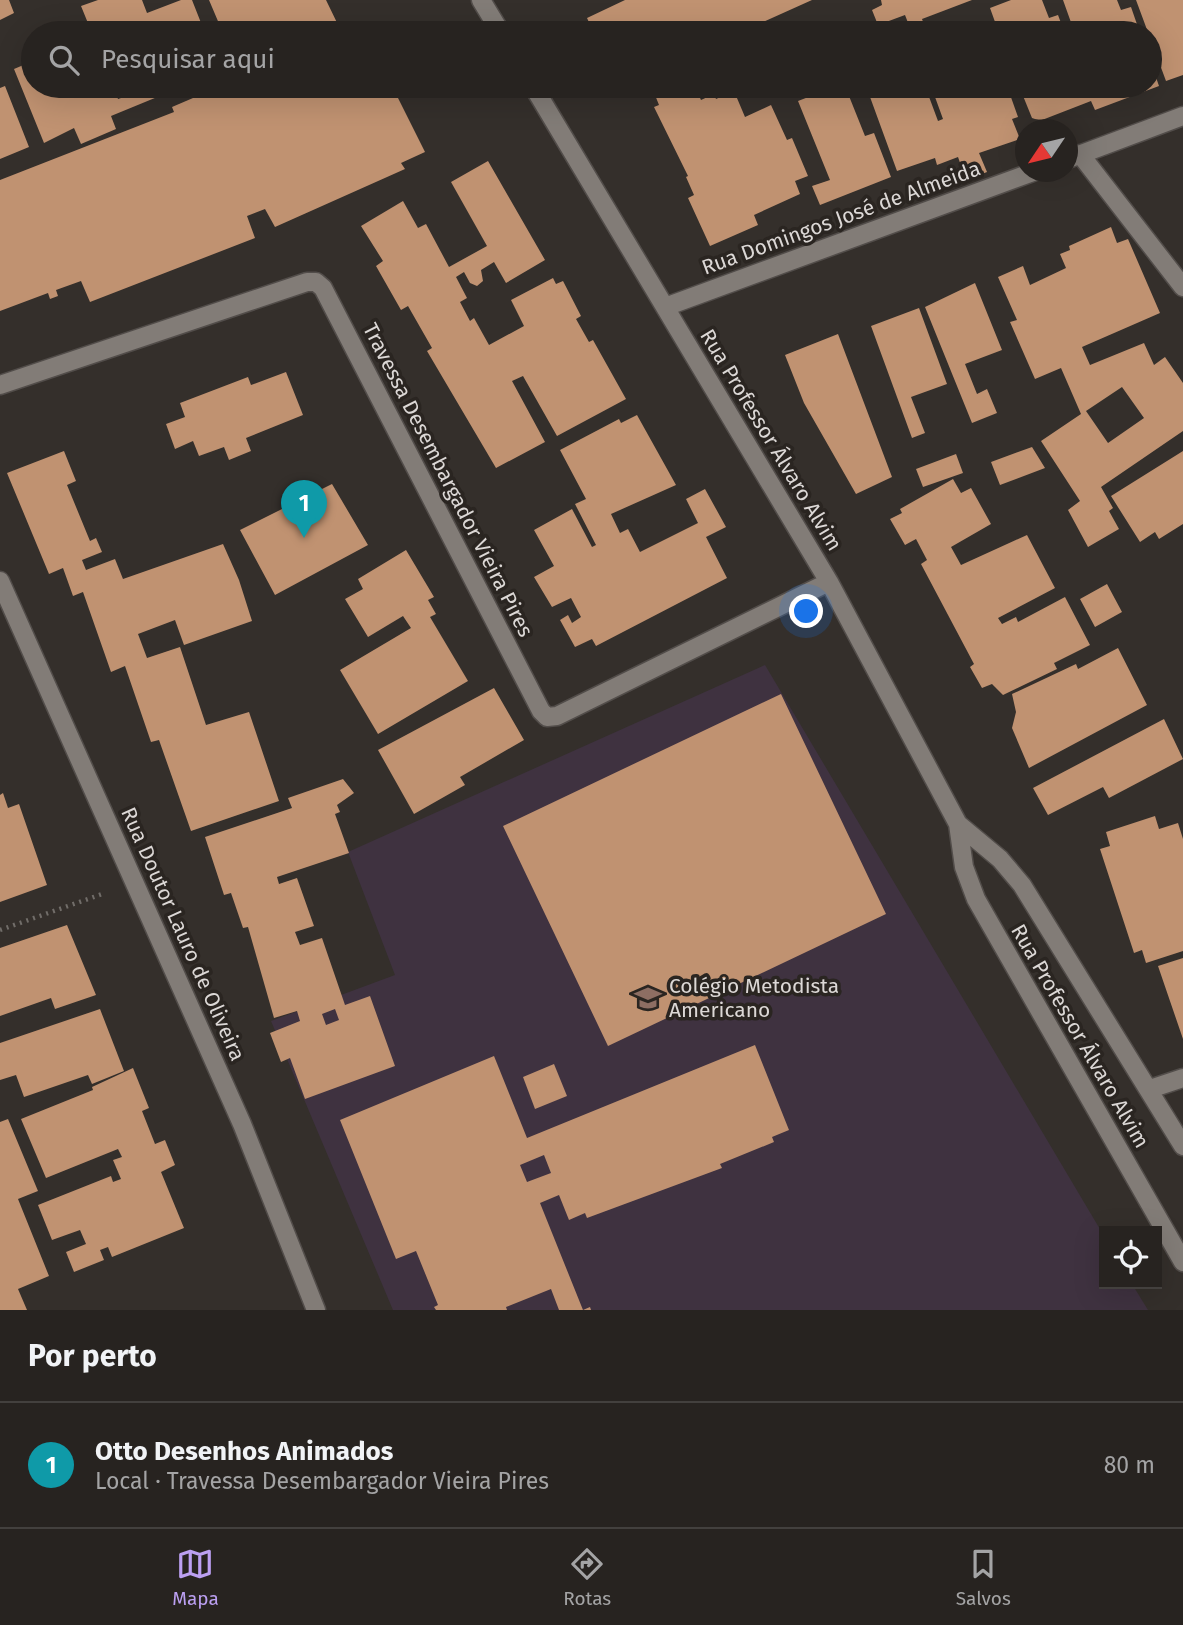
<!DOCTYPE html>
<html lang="pt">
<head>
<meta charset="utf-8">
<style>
  body { margin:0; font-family:"Fira Sans",sans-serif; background:#2f2b29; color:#f1f3f6 }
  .controls { position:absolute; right:21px; bottom:21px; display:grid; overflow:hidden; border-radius:0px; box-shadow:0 7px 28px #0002 }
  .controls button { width:63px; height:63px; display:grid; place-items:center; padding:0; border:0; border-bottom:2px solid #43403e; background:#272320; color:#f1f3f6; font:35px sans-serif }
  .compass { position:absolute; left:1015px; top:119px; width:63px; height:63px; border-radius:50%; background:#272320; box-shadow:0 7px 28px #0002; rotate:235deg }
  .you { position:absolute; left:807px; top:612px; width:24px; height:24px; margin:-18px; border:5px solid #fff; border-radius:50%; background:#1a73e8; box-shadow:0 0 0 10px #1a73e833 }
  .badge { display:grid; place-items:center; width:46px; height:46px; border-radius:50%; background:#bca0f2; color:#fff; font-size:23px; font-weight:700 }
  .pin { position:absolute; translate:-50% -58px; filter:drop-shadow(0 2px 4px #0008) }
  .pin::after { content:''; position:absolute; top:37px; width:24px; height:21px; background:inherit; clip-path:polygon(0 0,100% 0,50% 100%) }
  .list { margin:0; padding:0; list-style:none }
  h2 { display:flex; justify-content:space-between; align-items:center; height:91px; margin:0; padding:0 28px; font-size:30px }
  h2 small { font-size:23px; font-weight:400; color:#a4a4a5 }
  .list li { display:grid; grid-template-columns:46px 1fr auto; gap:21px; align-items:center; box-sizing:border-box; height:126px; padding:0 28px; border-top:2px solid #43403e }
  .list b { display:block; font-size:26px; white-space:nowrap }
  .list p { margin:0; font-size:23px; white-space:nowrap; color:#a4a4a5 }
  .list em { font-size:23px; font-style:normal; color:#a4a4a5 }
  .icon { flex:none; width:38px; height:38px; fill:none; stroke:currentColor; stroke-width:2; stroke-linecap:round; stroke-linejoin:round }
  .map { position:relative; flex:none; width:1183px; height:1310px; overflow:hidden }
  .search { position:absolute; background:#272320; box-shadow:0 7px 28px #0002; left:21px; right:21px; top:21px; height:77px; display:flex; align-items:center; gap:18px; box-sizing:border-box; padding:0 24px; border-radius:38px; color:#a4a4a5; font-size:26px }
  .sheet { height:217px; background:#272320 }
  nav { display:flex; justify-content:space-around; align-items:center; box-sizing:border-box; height:98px; border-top:2px solid #43403e; background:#272320; font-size:19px; color:#a4a4a5 }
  nav a { display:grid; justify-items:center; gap:4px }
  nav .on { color:#bca0f2 }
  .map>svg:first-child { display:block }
</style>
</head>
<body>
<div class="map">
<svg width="1183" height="1310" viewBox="0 0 1183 1310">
  <rect width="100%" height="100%" fill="#342f2b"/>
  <path fill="#3f3240" d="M 765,665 L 1104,1236 L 1104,1284 L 1132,1284 L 1148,1310 L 393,1310 L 271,1021 L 395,975 L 348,852 Z"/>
  <path fill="#c09271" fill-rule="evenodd" d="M 0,0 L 9,0 L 14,13 L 0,20 Z
    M 98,0 L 142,0 L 147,13 L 181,0 L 192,0 L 205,33 L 117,33 L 114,27 L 92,33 L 81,6 Z
    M 209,0 L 326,0 L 342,33 L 223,33 Z
    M 625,0 L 812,0 L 739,33 L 706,33 L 700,21 L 673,33 L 594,33 L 587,18 Z
    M 881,0 L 972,0 L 922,19 L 926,30 L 930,28 L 932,33 L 912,33 L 905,15 L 878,25 L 872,10 L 882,5 Z
    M 1011,0 L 1042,0 L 1049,18 L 1058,15 L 1064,31 L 1073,28 L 1063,0 L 1117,0 L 1121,10 L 1131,7 L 1140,33 L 999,33 L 990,8 Z
    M 1136,0 L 1183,0 L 1183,75 L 1166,81 Z
    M 833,27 L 835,33 L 819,33 Z
    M 1150,60 L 1159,86 L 1095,110 L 1091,101 L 1042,120 L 1035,119 L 1032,118 L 1019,86 L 1150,86 Z
    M 33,61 L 33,86 L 113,86 L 118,99 L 139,92 L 136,86 L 184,86 L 111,116 L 116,129 L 81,144 L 74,128 L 44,143 L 14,69 Z
    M 5,86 L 29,147 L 0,159 L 0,88 Z
    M 197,86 L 392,86 L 425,152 L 401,163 L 405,169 L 275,227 L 265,209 L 247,216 L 255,238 L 90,302 L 81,281 L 56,290 L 58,296 L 50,299 L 48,293 L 0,311 L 0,180 L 174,112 L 172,107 L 200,95 Z
    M 641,86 L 702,86 L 696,89 L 701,100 L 714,94 L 716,99 L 734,91 L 745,117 L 771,105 L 787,140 L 792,138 L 808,176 L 795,181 L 800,194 L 754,215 L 758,225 L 710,246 L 688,198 L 694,195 L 686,177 L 688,176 L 654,107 L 659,105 L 653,90 L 644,94 Z
    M 770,86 L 787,86 L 773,92 Z
    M 837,86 L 845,86 L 865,136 L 874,133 L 891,177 L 820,205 L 812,186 L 830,180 L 798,101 Z
    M 866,86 L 925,86 L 938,121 L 943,119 L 931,86 L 1007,86 L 1018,117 L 1012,119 L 1020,139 L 979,153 L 987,172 L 966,180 L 958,157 L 937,165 L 935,158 L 897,171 Z
    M 488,161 L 545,260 L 506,283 L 494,262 L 481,270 L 483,281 L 477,286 L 470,283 L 464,272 L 456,277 L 467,298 L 460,302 L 470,321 L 474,318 L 489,345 L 524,326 L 511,300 L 553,278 L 556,284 L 563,281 L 581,316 L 576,319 L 589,342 L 593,340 L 626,399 L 557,436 L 523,376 L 512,381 L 545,442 L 496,468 L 427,351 L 432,348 L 408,306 L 401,310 L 376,266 L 383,261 L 361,226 L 403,201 L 418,228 L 426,224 L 449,267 L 487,246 L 451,182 Z
    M 1111,227 L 1117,243 L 1128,239 L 1160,313 L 1082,347 L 1090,365 L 1144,343 L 1154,365 L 1165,357 L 1183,383 L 1183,431 L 1101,487 L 1113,508 L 1109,511 L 1119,529 L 1088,547 L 1068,510 L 1080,501 L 1041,441 L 1081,414 L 1061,368 L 1035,379 L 1010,322 L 1017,320 L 998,277 L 1023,266 L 1030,285 L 1066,268 L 1060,254 L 1070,250 L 1069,246 ZM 1122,387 L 1144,418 L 1108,443 L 1086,411 Z
    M 975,283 L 1002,350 L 965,364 L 977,394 L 987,389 L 997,413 L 972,423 L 925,307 Z
    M 919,308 L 947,384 L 911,397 L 925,433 L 912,438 L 871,326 Z
    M 838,334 L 892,477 L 856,494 L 804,403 L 785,355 Z
    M 286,372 L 303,415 L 246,438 L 251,451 L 229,460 L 224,447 L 199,456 L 193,441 L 175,449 L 166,424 L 185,417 L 180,403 L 248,377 L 251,385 Z
    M 637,415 L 676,485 L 611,514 L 620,533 L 628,529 L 640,552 L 698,523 L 686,499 L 705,489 L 726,527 L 706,537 L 727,578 L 596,646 L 592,639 L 575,647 L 560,620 L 568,615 L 572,623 L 581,617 L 571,598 L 552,607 L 534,577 L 554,566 L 534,530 L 572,509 L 592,547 L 596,545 L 575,504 L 586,499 L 560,450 L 619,419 L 621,423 Z
    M 1032,447 L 1045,468 L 1000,485 L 991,462 Z
    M 64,451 L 76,481 L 67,485 L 90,541 L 96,538 L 102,552 L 82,560 L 86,570 L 115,559 L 123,579 L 223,544 L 239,580 L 252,621 L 184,645 L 175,620 L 138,634 L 147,658 L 180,647 L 206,725 L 249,712 L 279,801 L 191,831 L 159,740 L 151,742 L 125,666 L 111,672 L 83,592 L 73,596 L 63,568 L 49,574 L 7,473 Z
    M 1183,451 L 1183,524 L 1159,539 L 1155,532 L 1140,542 L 1111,496 Z
    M 956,454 L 963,473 L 923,487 L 916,469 Z
    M 953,479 L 961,493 L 971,488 L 991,524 L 951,547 L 961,565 L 1027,535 L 1055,588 L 998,618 L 1002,624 L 1016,617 L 1018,622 L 1065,597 L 1090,645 L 1054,663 L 1057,669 L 1003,695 L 992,684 L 982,688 L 970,667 L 974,664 L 921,564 L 927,560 L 916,539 L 905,545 L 890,519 L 902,513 L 900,509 Z
    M 332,484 L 368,545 L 275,595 L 240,530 Z
    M 406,550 L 434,597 L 428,600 L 436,614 L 430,617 L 468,681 L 378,734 L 340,670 L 411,628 L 403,616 L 368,637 L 345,599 L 363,589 L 358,579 Z
    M 1107,584 L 1122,612 L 1095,627 L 1080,599 Z
    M 1118,648 L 1147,705 L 1029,768 L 1012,728 L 1016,712 L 1012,694 L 1076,664 L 1078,669 Z
    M 494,688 L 524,740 L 460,777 L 465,785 L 414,814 L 378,750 Z
    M 781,694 L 886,914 L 608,1046 L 503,826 Z
    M 1164,719 L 1183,759 L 1109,798 L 1103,787 L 1048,815 L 1033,788 Z
    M 343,779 L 354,793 L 337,805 L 340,812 L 335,814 L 349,853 L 277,877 L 279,884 L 297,878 L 314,926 L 295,932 L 300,945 L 322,938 L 345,1005 L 370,996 L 395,1066 L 305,1099 L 290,1058 L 281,1062 L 270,1033 L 300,1021 L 297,1011 L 274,1018 L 248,927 L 243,928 L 231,893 L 224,895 L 205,837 L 292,808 L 288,798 ZM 335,1009 L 339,1020 L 326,1025 L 322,1014 Z
    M 3,793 L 8,808 L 19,804 L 47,885 L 0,902 L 0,795 Z
    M 1155,816 L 1159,829 L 1178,823 L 1183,839 L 1183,951 L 1146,963 L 1142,950 L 1134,953 L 1100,849 L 1110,846 L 1106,832 Z
    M 67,925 L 96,995 L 55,1009 L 51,998 L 0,1016 L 0,948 Z
    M 1183,958 L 1183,1039 L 1158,966 Z
    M 100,1009 L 124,1071 L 92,1084 L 88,1075 L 24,1097 L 16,1075 L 0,1080 L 0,1043 Z
    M 755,1045 L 789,1130 L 772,1137 L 774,1142 L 720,1164 L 722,1168 L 587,1218 L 585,1213 L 569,1220 L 559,1195 L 540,1203 L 583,1310 L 590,1307 L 591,1310 L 559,1310 L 551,1289 L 506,1307 L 507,1310 L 436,1310 L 434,1307 L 438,1305 L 416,1251 L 396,1259 L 340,1120 L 494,1056 L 527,1138 ZM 544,1155 L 551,1173 L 527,1182 L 520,1165 Z
    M 554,1064 L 567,1096 L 535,1109 L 523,1077 Z
    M 133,1068 L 149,1108 L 142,1111 L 155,1144 L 165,1140 L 175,1165 L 161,1172 L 184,1228 L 112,1257 L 108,1247 L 100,1250 L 104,1260 L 74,1272 L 66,1252 L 86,1244 L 80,1230 L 52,1240 L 38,1205 L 111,1176 L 113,1182 L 121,1179 L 113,1160 L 122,1157 L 118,1149 L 46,1178 L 21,1119 L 93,1090 L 92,1087 Z
    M 8,1119 L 38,1191 L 18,1199 L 49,1276 L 18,1289 L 27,1310 L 0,1310 L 0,1122 Z"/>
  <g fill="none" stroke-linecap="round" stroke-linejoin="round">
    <defs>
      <path id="minor" d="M 481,0 L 501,33
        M 533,86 L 829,582 L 958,824 L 964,867 L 976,899 L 1183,1262
        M 1080,154 L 1183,287
        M 1068,159 L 1183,116
        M 665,307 L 1033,172
        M 0,385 L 307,282 L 316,282 L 323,288 L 541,711 L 547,717 L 557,716 L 829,582
        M 0,581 L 242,1124 L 316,1310
        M 958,824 L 1000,859 L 1022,885 L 1183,1146
        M 1150,1089 L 1183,1078"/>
    </defs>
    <use href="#minor" stroke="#524d4a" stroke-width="21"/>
    <path stroke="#716d69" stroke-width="4.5" stroke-dasharray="2 5" stroke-linecap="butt" d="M 0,930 L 105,893"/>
    <use href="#minor" stroke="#827c77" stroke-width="18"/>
  </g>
  <defs>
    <symbol id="school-bare" viewBox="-9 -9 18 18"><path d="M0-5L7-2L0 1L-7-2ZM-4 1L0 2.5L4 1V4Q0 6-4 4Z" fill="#8d6e63" stroke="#2a2521" stroke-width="2.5" paint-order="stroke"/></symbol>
  </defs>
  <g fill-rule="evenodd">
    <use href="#school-bare" x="629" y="979" width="38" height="38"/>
  </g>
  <g text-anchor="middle" stroke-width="7" stroke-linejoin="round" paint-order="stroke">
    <g font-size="21" fill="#dcd8d6" stroke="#2a2521">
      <text transform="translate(841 218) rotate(-20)" y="7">Rua Domingos José de Almeida</text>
      <text transform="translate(771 440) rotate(59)" y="7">Rua Professor Álvaro Alvim</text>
      <text transform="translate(448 480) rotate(63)" y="7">Travessa Desembargador Vieira Pires</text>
      <text transform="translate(183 934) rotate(66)" y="7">Rua Doutor Lauro de Oliveira</text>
      <text transform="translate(1080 1036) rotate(60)" y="7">Rua Professor Álvaro Alvim</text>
    </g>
    <g font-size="21" fill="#dcd8d6" stroke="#2a2521" text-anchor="start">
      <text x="669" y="993">Colégio Metodista<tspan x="669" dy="24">Americano</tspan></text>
    </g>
  </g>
</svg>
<div class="controls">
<button><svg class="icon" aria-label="locate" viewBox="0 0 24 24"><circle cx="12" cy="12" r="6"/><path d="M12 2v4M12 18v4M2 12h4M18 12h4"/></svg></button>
</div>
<svg class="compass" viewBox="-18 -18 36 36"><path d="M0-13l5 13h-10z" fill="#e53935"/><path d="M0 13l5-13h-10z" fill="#a4a4a5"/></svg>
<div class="you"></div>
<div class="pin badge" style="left:304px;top:538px;background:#0f9aa8">1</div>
<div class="search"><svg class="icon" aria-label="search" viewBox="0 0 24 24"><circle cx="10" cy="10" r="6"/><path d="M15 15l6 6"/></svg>Pesquisar aqui</div>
</div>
<section class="sheet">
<h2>Por perto<small></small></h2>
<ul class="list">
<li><span class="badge" style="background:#0f9aa8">1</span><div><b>Otto Desenhos Animados</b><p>Local · Travessa Desembargador Vieira Pires</p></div><em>80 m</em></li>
</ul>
</section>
<nav>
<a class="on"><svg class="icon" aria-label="map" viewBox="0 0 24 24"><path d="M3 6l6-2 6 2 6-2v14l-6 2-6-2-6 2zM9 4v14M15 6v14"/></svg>Mapa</a>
<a><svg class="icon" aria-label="directions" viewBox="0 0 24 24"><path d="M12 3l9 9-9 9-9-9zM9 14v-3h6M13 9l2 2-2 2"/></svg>Rotas</a>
<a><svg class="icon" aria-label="saved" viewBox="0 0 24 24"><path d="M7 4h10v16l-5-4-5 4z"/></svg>Salvos</a>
</nav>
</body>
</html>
